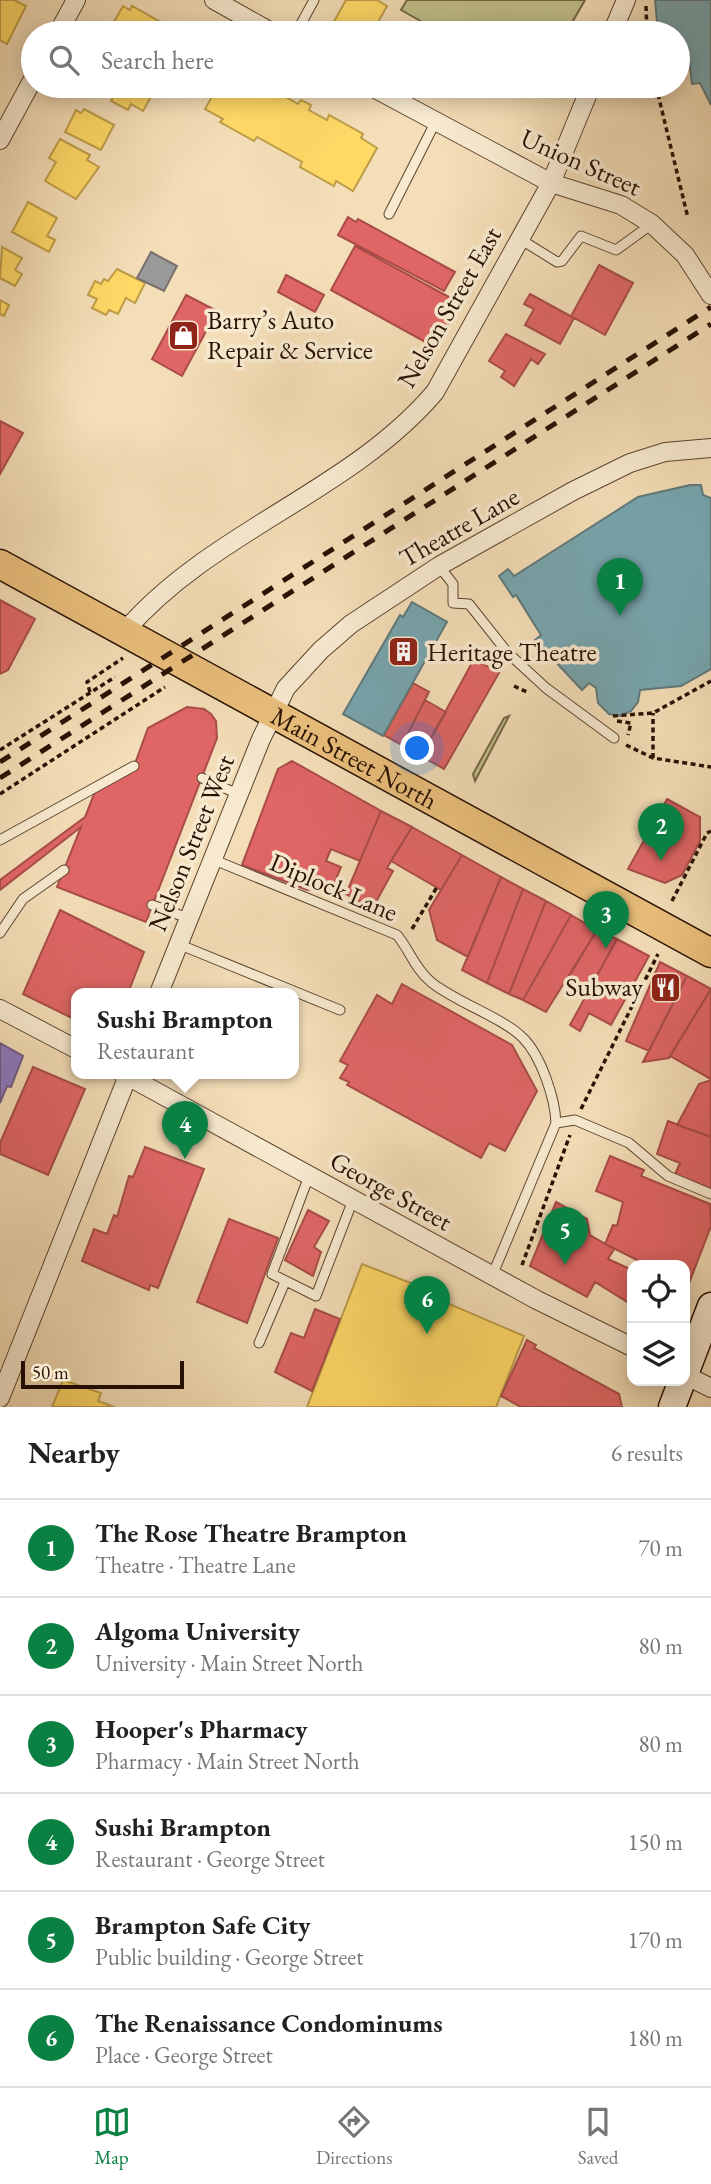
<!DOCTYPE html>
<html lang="en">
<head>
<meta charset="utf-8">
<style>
  body { margin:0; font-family:"EB Garamond",serif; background:#f2f2f2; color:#222 }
  .controls { position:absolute; right:21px; bottom:21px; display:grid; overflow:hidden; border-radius:14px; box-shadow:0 4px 18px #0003 }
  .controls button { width:63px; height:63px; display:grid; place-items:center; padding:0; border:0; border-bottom:2px solid #e0e0e0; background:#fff; color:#222; font:35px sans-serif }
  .scale { position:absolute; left:21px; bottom:18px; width:163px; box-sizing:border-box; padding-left:7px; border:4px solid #281104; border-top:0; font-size:19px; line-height:24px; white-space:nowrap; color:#281104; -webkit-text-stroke:5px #f8ead0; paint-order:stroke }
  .you { position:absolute; left:418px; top:749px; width:24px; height:24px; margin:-18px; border:5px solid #fff; border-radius:50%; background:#1a73e8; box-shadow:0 0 0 10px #1a73e833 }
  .badge { display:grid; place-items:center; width:46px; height:46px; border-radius:50%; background:#0b8043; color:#fff; font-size:23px; font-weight:700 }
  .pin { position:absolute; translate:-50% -58px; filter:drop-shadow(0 2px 4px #0008) }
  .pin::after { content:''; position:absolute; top:37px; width:24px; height:21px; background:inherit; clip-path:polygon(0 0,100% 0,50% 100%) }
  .popup { position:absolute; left:71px; top:988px; width:228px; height:91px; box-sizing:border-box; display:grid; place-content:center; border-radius:14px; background:#fff; filter:drop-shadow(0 2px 5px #0005); font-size:23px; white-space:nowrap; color:#767676 }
  .popup b { font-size:26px; color:#222 }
  .popup::after { content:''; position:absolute; left:50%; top:100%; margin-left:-14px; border:14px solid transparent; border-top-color:#fff }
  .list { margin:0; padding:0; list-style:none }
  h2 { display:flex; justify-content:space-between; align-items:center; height:91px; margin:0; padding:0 28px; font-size:30px }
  h2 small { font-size:23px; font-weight:400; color:#767676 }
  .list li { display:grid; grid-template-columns:46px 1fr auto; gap:21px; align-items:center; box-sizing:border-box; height:98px; padding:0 28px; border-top:2px solid #e0e0e0 }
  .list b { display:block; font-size:26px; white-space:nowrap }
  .list p { margin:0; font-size:23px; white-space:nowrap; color:#767676 }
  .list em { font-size:23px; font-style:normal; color:#767676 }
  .icon { flex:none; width:38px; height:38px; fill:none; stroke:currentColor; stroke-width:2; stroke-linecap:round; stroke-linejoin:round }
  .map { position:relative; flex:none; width:711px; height:1407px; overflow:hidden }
  .search { position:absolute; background:#fff; box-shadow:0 4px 18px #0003; left:21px; right:21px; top:21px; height:77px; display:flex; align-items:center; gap:18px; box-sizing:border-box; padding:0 24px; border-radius:38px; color:#767676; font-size:26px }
  .sheet { height:679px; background:#fff }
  nav { display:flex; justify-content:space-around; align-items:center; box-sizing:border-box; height:98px; border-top:2px solid #e0e0e0; background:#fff; font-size:19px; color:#767676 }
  nav a { display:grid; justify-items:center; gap:4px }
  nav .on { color:#0b8043 }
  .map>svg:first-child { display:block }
</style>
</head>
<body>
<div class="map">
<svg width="711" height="1407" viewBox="0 0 711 1407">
  <rect width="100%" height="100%" fill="#f4deb7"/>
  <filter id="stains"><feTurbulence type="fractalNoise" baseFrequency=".00286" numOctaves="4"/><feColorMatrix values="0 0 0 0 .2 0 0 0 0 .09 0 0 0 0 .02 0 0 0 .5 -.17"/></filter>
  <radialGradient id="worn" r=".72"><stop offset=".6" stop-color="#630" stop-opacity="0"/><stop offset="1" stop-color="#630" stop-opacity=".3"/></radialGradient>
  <path fill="#c1c08a" stroke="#746847" stroke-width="2" d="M 407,0 L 585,0 L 566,33 L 442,33 L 401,10 Z
    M 509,716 L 475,781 L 473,774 L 504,718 Z"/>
  <path fill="#ffd966" stroke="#be9d49" stroke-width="2" d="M 0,0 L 14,0 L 26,6 L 7,44 L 0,40 Z
    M 346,0 L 377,0 L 387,6 L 372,33 L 348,33 L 332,25 Z
    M 123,6 L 130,10 L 132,6 L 162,23 L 159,29 L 161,33 L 117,31 L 118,28 L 112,25 Z
    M 100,86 L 152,86 L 156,88 L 143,111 L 131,104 L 128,110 L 111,101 L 114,95 Z
    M 218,86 L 275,86 L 283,90 L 281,94 L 298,104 L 301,100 L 311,105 L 309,110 L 327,120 L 329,115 L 363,134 L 361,138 L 377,148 L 353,191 L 336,181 L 334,186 L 300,167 L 302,162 L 257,137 L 254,141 L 220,122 L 223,119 L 205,109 Z
    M 84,109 L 114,125 L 101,150 L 65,132 L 76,110 L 81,113 Z
    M 60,139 L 90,155 L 87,160 L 99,167 L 76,199 L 45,181 L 56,162 L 49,158 Z
    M 28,202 L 57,218 L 47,236 L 55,240 L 49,252 L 12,232 Z
    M 2,247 L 22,258 L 15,270 L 22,274 L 15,286 L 0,278 Z
    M 117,269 L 145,283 L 135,303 L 126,298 L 118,314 L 109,310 L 106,315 L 92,308 L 97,299 L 88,295 L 95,281 L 101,284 L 104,279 L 108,281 Z
    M 0,300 L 9,305 L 4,316 L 0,314 Z
    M 362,1264 L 421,1287 L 419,1291 L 524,1336 L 496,1407 L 307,1407 Z
    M 63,1380 L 101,1393 L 98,1401 L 114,1407 L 52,1407 Z"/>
  <path fill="#e06666" stroke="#a94c49" stroke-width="2" d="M 348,217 L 356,222 L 358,219 L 455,272 L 444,291 L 338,235 Z
    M 355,246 L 460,303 L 436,348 L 331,290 Z
    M 599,265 L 633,283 L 605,335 L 571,316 Z
    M 286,275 L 324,295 L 315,312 L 278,292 Z
    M 530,294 L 574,318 L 560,344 L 525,325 L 534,309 L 524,304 Z
    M 186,295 L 217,311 L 182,376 L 152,359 Z
    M 506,334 L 545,354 L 538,364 L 531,359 L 514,386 L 501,377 L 505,371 L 489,361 Z
    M 0,421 L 23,433 L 0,474 Z
    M 0,600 L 35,619 L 8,670 L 0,674 Z
    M 474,659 L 499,673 L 444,769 L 421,756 Z
    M 413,683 L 429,692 L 402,745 L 384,735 Z
    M 425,700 L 446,712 L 421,756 L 402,745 Z
    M 187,707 L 204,709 L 211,714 L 216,721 L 217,738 L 146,922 L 57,887 L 81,827 L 0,890 L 0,880 L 85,817 L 98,784 L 133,769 L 148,728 Z
    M 292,761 L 381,811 L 360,861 L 331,849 L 326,861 L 341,867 L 331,891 L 321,887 L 307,890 L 242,865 L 278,769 Z
    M 667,799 L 700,817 L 700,841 L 682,875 L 665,883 L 628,869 Z
    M 381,811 L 412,827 L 387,868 L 393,871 L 377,900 L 382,903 L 377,911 L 346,894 Z
    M 412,827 L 462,855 L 441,890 L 391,861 Z
    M 462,855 L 501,877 L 468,957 L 437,940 L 429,910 Z
    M 501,877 L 523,889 L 487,983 L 462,970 Z
    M 523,889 L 546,901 L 509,994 L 487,983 Z
    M 546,901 L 571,915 L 523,1000 L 509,994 Z
    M 60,910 L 144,952 L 128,993 L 76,993 L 76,1020 L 23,994 Z
    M 571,915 L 597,930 L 546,1012 L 523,1000 Z
    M 597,930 L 617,939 L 589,990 L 568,978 Z
    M 617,939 L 649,956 L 611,1025 L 589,1013 L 580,1031 L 570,1025 Z
    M 660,962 L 687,976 L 649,1051 L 626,1041 Z
    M 687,976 L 711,989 L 669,1058 L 643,1062 Z
    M 402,984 L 512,1045 L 537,1091 L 505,1151 L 489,1143 L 481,1158 L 347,1085 L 349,1082 L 340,1078 L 348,1065 L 340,1061 L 377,995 L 392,1004 Z
    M 711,989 L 711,1079 L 670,1056 Z
    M 33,1067 L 85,1089 L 48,1175 L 0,1154 L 0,1143 Z
    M 711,1080 L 711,1137 L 677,1125 L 699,1084 Z
    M 668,1121 L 711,1137 L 711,1191 L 674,1177 L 680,1163 L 657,1154 Z
    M 145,1147 L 204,1169 L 158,1288 L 150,1285 L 149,1290 L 82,1261 L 94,1229 L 107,1234 L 114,1215 L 117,1217 L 129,1176 L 133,1177 Z
    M 610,1156 L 644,1170 L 641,1176 L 710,1204 L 711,1226 L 688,1286 L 685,1285 L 685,1265 L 647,1265 L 605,1244 L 613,1225 L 617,1226 L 623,1202 L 596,1191 Z
    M 556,1202 L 587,1219 L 590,1235 L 614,1249 L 608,1259 L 632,1270 L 632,1305 L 595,1282 L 587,1297 L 530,1266 Z
    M 308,1210 L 329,1221 L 314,1247 L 321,1252 L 313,1276 L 285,1260 Z
    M 229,1219 L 278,1238 L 247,1323 L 197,1302 Z
    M 315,1309 L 340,1319 L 312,1391 L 275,1372 L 291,1333 L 304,1338 Z
    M 527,1340 L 536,1345 L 534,1348 L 619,1394 L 622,1407 L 521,1407 L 501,1396 Z"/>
  <path fill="#8e7cc3" stroke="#6f5c8a" stroke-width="2" d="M 0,1043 L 23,1056 L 11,1087 L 7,1086 L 0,1103 Z"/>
  <path fill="#76a5af" stroke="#5f797c" stroke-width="2" d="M 655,0 L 711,0 L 711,105 L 700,83 L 692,84 L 688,50 L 678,51 L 678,33 L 658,33 Z
    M 690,485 L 701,485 L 703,495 L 711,498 L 711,669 L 681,686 L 640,690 L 638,702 L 631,711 L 621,716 L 609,714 L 598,703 L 596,688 L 589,683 L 582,690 L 535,640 L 541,635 L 516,595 L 513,597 L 499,576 L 508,569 L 514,576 L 638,497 Z
    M 412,602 L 447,622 L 383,736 L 343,714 L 400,615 L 403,617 Z"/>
  <path fill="#999" stroke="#77706c" stroke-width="2" d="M 151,252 L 177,266 L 164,291 L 137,278 Z"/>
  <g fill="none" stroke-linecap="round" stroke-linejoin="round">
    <defs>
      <path id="lane" d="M 296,33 L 314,0
        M 389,214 L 436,121
        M 520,239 L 557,262 L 562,261 L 581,236 L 616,250 L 652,224
        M 439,566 L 453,584 L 453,603 L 469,604 L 507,652 L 546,688 L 614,738
        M 202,778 L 238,794
        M 0,840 L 134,766
        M 212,859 L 397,935 C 409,949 415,969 431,982 C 455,1002 504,1018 523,1038 C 541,1056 555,1098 556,1123 L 492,1276
        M 152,905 L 188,918
        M 0,933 L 23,899 L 64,870
        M 178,944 L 340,1010
        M 556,1123 L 575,1120 L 629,1143 L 668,1176 L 711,1194
        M 309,1176 L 272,1274 L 316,1296 L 353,1200
        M 259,1343 L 285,1282"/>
      <path id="street" d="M 214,0 L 273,33
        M 58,33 L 76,0
        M 612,33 L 626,0
        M 370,86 L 551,183 L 621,205 L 652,224 L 685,255 L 711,295
        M 0,140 L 33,79
        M 125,631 C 211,531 350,492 435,392 L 551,183 L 591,86
        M 159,993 L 261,739 L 286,688 L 321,650 L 351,624 L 439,566 L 573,491 L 630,463 L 665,452 L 711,448
        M 0,1009 L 76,1049
        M 122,1073 L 537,1300 L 632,1347
        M 685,1375 L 711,1388
        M 0,1398 L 129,1073"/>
      <path id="secondary" d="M 685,1374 L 711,1306
        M 672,1407 L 682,1381"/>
      <g id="primary">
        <path id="s1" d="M 0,564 L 711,953"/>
      </g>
    </defs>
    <use href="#lane" stroke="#5b4431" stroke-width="11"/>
    <use href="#street" stroke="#5b4431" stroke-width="20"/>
    <use href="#secondary" stroke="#281104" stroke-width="29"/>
    <use href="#primary" stroke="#281104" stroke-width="31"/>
    <path stroke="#281104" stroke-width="3.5" stroke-dasharray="5 3.5" stroke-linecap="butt" d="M 646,6 L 647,33
      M 656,86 L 688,218
      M 514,686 L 527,692
      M 90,692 L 87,682 L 123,658
      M 613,716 L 653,713 L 711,681
      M 617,721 L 631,723 L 628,735
      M 626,745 L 653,758 L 711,767
      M 0,750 L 115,677
      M 653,758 L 653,713
      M 0,794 L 165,687
      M 672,901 L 707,833 L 711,831
      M 412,929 L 437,887
      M 581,1109 L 658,954
      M 522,1265 L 570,1135"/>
    <use href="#lane" stroke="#f8ead0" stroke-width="9"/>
    <use href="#street" stroke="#f8ead0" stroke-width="18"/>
    <use href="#secondary" stroke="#f8ead0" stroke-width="26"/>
    <use href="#primary" stroke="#eabf7c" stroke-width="28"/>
    <path stroke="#281104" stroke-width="5" stroke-dasharray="12 12" stroke-linecap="butt" d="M 0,762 L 711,307
      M 0,778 L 711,324"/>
  </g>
  <defs>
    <symbol id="shop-square" viewBox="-11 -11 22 22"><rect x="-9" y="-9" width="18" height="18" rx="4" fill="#8f2418" stroke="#f8ead0"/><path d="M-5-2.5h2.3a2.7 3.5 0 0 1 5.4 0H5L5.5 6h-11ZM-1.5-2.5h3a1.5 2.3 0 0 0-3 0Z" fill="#fff"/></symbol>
    <symbol id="building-square" viewBox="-11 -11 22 22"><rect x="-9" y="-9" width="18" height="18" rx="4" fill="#8f2418" stroke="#f8ead0"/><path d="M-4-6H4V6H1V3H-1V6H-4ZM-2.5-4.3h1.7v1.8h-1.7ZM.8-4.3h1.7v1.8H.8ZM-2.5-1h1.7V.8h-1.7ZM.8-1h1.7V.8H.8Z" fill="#fff"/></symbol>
    <symbol id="restaurant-square" viewBox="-11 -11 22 22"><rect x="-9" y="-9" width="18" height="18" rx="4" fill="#8f2418" stroke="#f8ead0"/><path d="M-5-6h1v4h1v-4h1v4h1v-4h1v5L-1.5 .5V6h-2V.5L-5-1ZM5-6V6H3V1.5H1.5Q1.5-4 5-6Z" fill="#fff"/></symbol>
  </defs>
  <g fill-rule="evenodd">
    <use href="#shop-square" x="166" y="318" width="35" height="35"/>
    <use href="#building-square" x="386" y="634" width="35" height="35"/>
    <use href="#restaurant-square" x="648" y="970" width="35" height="35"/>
  </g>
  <g text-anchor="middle" stroke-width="7" stroke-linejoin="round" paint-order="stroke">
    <g font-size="26" fill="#281104" stroke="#f8ead0">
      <text transform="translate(581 162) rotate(24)" y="9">Union Street</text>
      <text transform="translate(449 307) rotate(-60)" y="9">Nelson Street East</text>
      <text transform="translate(459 527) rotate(-30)" y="9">Theatre Lane</text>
      <text dy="9" stroke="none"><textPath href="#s1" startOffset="404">Main Street North</textPath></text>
      <text transform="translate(191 843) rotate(-68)" y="9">Nelson Street West</text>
      <text transform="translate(334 887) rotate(23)" y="9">Diplock Lane</text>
      <text transform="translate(391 1191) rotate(29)" y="9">George Street</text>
    </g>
    <g font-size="26" fill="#281104" stroke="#f8ead0" text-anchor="start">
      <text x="207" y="329">Barry’s Auto<tspan x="207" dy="30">Repair &amp; Service</tspan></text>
      <text x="427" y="661">Heritage Theatre</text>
      <text x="643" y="996" text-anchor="end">Subway</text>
    </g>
  </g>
  <rect width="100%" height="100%" filter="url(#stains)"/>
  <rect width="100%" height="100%" fill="url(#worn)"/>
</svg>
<div class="controls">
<button><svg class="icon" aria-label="locate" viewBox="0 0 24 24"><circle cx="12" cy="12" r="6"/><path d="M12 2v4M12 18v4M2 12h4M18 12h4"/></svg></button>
<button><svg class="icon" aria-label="layers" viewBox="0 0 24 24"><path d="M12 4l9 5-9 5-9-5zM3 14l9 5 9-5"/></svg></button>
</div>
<div class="scale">50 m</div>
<div class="you"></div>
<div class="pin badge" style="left:620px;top:616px">1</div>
<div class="pin badge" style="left:661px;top:861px">2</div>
<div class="pin badge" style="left:606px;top:949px">3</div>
<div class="pin badge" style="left:185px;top:1159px">4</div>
<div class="popup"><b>Sushi Brampton</b>Restaurant</div>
<div class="pin badge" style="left:565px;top:1265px">5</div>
<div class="pin badge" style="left:427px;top:1334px">6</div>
<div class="search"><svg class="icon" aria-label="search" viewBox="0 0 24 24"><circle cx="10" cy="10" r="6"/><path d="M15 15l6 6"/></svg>Search here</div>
</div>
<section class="sheet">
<h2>Nearby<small>6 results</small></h2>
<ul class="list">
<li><span class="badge">1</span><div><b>The Rose Theatre Brampton</b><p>Theatre · Theatre Lane</p></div><em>70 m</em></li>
<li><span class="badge">2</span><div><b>Algoma University</b><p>University · Main Street North</p></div><em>80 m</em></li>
<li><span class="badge">3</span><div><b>Hooper's Pharmacy</b><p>Pharmacy · Main Street North</p></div><em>80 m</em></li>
<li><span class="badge">4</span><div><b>Sushi Brampton</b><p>Restaurant · George Street</p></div><em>150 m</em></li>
<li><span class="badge">5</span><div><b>Brampton Safe City</b><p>Public building · George Street</p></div><em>170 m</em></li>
<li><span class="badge">6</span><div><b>The Renaissance Condominums</b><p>Place · George Street</p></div><em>180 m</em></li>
</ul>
</section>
<nav>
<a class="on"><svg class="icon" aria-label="map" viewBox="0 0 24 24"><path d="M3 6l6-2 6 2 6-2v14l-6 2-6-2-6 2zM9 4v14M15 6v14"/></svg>Map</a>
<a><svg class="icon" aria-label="directions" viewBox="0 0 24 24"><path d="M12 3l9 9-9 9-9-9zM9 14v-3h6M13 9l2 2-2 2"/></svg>Directions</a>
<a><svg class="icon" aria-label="saved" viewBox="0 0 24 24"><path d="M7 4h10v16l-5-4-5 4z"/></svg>Saved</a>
</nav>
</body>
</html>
